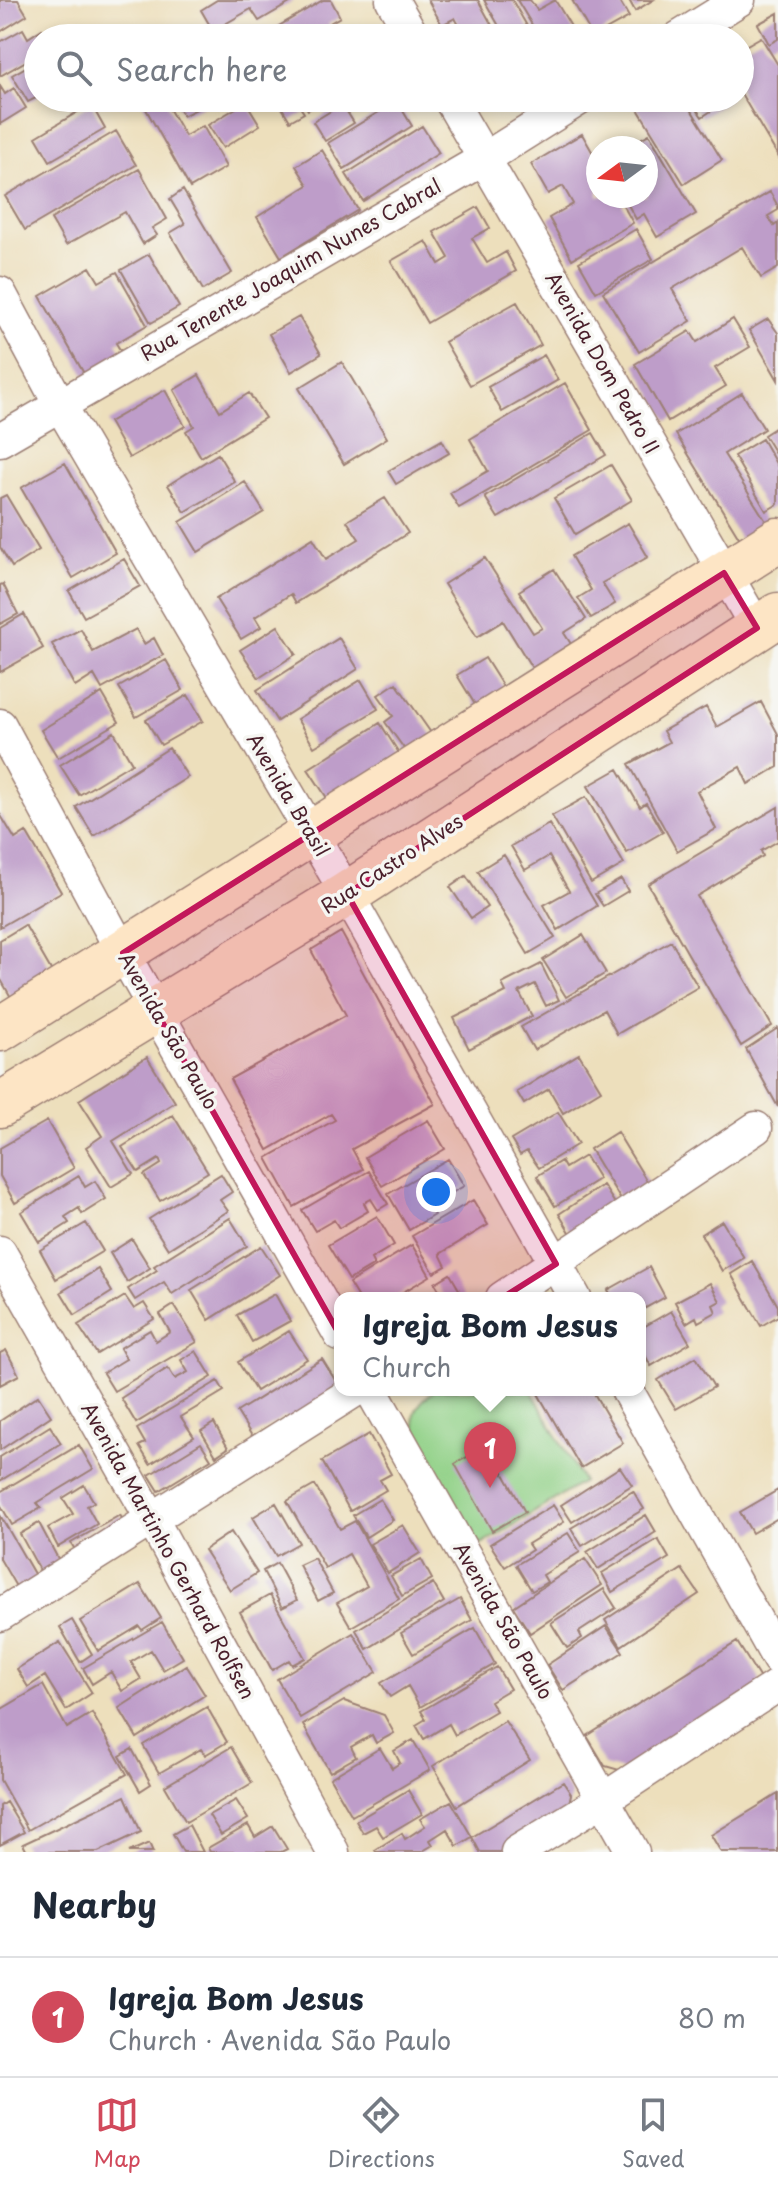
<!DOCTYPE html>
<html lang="en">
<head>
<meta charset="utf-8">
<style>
  body { margin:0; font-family:"Playpen Sans",sans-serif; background:#f2f2f3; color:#1f2937 }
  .compass { position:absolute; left:586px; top:136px; width:72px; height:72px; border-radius:50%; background:#fff; box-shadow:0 4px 12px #0003; rotate:255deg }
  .you { position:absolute; left:436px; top:1192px; width:28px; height:28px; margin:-20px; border:6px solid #fff; border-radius:50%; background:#1a73e8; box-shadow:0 0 0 12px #1a73e833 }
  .badge { display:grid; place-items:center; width:52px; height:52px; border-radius:50%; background:#d1495b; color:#fff; font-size:26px; font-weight:700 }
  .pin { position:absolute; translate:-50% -66px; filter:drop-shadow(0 2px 4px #0008) }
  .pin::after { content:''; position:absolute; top:42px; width:28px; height:24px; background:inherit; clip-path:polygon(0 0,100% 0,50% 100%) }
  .popup { position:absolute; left:334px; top:1292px; width:312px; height:104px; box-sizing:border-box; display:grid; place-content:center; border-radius:16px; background:#fff; filter:drop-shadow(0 2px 6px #0005); font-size:26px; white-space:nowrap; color:#747a83 }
  .popup b { font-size:30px; color:#1f2937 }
  .popup::after { content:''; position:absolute; left:50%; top:100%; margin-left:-16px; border:16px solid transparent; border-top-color:#fff }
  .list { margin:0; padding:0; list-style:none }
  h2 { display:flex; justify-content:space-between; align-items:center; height:104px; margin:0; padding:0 32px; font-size:34px }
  h2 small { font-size:26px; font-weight:400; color:#747a83 }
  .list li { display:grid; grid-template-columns:52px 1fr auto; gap:24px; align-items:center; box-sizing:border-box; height:120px; padding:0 32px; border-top:2px solid #e0e1e3 }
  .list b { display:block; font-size:30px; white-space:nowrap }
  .list p { margin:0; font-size:26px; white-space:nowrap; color:#747a83 }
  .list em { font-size:26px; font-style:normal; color:#747a83 }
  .icon { flex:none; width:44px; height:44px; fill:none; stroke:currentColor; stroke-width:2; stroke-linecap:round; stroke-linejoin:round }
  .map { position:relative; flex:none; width:778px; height:1852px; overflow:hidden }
  .search { position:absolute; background:#fff; box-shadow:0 4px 12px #0003; left:24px; right:24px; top:24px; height:88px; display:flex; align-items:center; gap:20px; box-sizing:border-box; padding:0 28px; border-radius:44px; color:#747a83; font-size:30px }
  .sheet { height:224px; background:#fff }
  nav { display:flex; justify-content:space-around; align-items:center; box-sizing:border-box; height:112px; border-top:2px solid #e0e1e3; background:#fff; font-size:22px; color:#747a83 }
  nav a { display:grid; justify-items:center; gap:4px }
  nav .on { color:#d1495b }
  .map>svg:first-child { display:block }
</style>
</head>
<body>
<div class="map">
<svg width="778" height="1852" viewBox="0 0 778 1852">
  <rect width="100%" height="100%" fill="#f6f6f2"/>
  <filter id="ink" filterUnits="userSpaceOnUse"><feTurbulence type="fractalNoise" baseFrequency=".0125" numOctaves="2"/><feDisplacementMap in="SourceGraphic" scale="16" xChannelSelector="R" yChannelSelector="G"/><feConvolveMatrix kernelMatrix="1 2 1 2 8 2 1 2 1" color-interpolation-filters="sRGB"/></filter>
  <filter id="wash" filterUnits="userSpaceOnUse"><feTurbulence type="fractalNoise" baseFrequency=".006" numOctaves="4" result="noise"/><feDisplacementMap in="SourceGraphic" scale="32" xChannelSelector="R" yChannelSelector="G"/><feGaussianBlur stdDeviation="1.8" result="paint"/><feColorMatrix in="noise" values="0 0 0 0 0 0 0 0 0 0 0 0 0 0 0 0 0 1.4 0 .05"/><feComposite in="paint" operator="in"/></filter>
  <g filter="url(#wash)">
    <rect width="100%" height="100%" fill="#eddfbc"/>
    <path fill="#92d188" stroke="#6e785a" stroke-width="2" d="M 435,1390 L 531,1390 L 583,1482 L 478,1547 L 420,1443 C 411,1416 411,1408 435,1390 Z"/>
    <g id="blocks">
      <path fill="#be9dc9" d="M 0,0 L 18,0 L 27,15 L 0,32 Z
        M 217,0 L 295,0 L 259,21 L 251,9 L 213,31 L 201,10 Z
        M 323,0 L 331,0 L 340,17 L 328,24 L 337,38 L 264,38 L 262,36 Z
        M 428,0 L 478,0 L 499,38 L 466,38 L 455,18 L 442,25 Z
        M 484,0 L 512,0 L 534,38 L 506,38 Z
        M 517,0 L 530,0 L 537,10 L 555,0 L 578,38 L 540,38 Z
        M 572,0 L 619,0 L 629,17 L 593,37 Z
        M 629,0 L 653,0 L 635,11 Z
        M 778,13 L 778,39 L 769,44 L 758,24 Z
        M 23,29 L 28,38 L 42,29 L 47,38 L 38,38 L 38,54 L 0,76 L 0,42 Z
        M 761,37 L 778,65 L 778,156 L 740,92 L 740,49 Z
        M 38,60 L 38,97 L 28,102 L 12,75 Z
        M 0,86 L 5,94 L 14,88 L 26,108 L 0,124 Z
        M 150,98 L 218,98 L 183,116 L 175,101 L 167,105 L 185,136 L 203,126 L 226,167 L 190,188 L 142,102 Z
        M 276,98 L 294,98 L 304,113 L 290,121 Z
        M 300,98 L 328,98 L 308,110 Z
        M 639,98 L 684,98 L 722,160 L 684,184 L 633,101 Z
        M 689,98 L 731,98 L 702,117 Z
        M 397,101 L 412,126 L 344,169 L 328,143 Z
        M 246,102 L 260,125 L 223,148 L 208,125 Z
        M 91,104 L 105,129 L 50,161 L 36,137 Z
        M 342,104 L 354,123 L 325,141 L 313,122 Z
        M 422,126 L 439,153 L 363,201 L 346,174 Z
        M 116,131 L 136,165 L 25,230 L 5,196 Z
        M 582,134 L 598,162 L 598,196 L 618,196 L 633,223 L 572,259 L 549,218 L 573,204 L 563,186 L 548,194 L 531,164 Z
        M 649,134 L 696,214 L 657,237 L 644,214 L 636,219 L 623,196 L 646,196 L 646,148 L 625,148 Z
        M 322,150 L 358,210 L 281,257 L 257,217 L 308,185 L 296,166 Z
        M 139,169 L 167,219 L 152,228 L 157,235 L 143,244 L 125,212 L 66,245 L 51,219 Z
        M 183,190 L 232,273 L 203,290 L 170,233 L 185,224 L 170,199 Z
        M 770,192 L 778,206 L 778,210 L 768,216 L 774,226 L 778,223 L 778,268 L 761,278 L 742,247 L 672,289 L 691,321 L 639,352 L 603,292 Z
        M 478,207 L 490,228 L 472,238 L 487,263 L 506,252 L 516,271 L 427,323 L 391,261 L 426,241 L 439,264 L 449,258 L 434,232 Z
        M 636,229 L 653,259 L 596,292 L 579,262 Z
        M 149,254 L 179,307 L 151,323 L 121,270 Z
        M 90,267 L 99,282 L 117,272 L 147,325 L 116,343 L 123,355 L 86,377 L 40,296 Z
        M 517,302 L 541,345 L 470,385 L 445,342 Z
        M 299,317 L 321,354 L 291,372 L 269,334 Z
        M 733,319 L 750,347 L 715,368 L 726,386 L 668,421 L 635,364 L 690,331 L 697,342 Z
        M 768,319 L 778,333 L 778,380 L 749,330 Z
        M 544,355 L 558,380 L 502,412 L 488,387 Z
        M 342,362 L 387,438 L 344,464 L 299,388 Z
        M 199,375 L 220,411 L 249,393 L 265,418 L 201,457 L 186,431 L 194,426 L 174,390 Z
        M 565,383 L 592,430 L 459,508 L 450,493 L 488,471 L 470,439 Z
        M 165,390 L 185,426 L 129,458 L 109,422 Z
        M 742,393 L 764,429 L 724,454 L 767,523 L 740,539 L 676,434 Z
        M 778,426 L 778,458 L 764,435 Z
        M 593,433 L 606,455 L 498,518 L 485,497 Z
        M 762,439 L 778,467 L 778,504 L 766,511 L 734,456 Z
        M 442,440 L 449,453 L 396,484 L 388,471 Z
        M 218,454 L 235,482 L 185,512 L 168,485 Z
        M 65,463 L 116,553 L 73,578 L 21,488 Z
        M 611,465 L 632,500 L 575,534 L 554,498 Z
        M 245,482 L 264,512 L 198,552 L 180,522 Z
        M 6,495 L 39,550 L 12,567 L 0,547 L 0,498 Z
        M 385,498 L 408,533 L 296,603 L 291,594 L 255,617 L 261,627 L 241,639 L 216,599 L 313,538 L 326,559 L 359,539 L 347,521 Z
        M 628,523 L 648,557 L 602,583 L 615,604 L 591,618 L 578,598 L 591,590 L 571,556 Z
        M 485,558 L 533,633 L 542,628 L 519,591 L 554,569 L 586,619 L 564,633 L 571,644 L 532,668 L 503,621 L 477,637 L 444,584 Z
        M 124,559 L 140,586 L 84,617 L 69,591 Z
        M 3,584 L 18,614 L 0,624 L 0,585 Z
        M 24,614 L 43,648 L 0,672 L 0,628 Z
        M 278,626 L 296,654 L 259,678 L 240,650 Z
        M 81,629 L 93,652 L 136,629 L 144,644 L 154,638 L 163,655 L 102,689 L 94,675 L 75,687 L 52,644 Z
        M 339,638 L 358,669 L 277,721 L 257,690 Z
        M 485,658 L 507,693 L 479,711 L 457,675 Z
        M 166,660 L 183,690 L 136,717 L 119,687 Z
        M 361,680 L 378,709 L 314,747 L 297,719 Z
        M 396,683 L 436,740 L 411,758 L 385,722 L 393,716 L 378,695 Z
        M 102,693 L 119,722 L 58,758 L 41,730 Z
        M 188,695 L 203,721 L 161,745 L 146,720 Z
        M 761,702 L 778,734 L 778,767 L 748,784 L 740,767 L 697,791 L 716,829 L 677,851 L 629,764 L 669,742 L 663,731 L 706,707 L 717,727 Z
        M 380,723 L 406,764 L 335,810 L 308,769 Z
        M 114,732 L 132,763 L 79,795 L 60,765 Z
        M 169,748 L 188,777 L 94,836 L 76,807 Z
        M 618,769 L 640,807 L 646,803 L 663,832 L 627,853 L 588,786 Z
        M 586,797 L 624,864 L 591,883 L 552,816 Z
        M 778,807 L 778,841 L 761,851 L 763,856 L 697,896 L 772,1026 L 741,1046 L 648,884 Z
        M 0,814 L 15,839 L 26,832 L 61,892 L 0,927 Z
        M 549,824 L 597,906 L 558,930 L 544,905 L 569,891 L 549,856 L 525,870 L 511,846 Z
        M 504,855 L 555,938 L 528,954 L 478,871 Z
        M 466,876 L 487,907 L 471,918 L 450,887 Z
        M 621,879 L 628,891 L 603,906 L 595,894 Z
        M 25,925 L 59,984 L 17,1008 L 0,978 L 0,940 Z
        M 341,932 L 435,1104 L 352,1149 L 363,1169 L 294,1207 L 267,1158 L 335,1120 L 331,1114 L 268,1150 L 230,1079 L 346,1015 L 311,950 Z
        M 583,935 L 606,973 L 566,997 L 543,960 Z
        M 671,941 L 698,987 L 617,1034 L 604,1010 L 534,1050 L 521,1027 Z
        M 541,964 L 559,1000 L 546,1006 L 535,984 L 519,992 L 532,1016 L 469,1049 L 454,1018 L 506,992 L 502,984 Z
        M 778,1028 L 778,1107 L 746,1049 Z
        M 579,1054 L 601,1090 L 563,1113 L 549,1089 L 524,1104 L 517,1092 Z
        M 147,1057 L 175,1102 L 113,1141 L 133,1174 L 111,1187 L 86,1147 L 102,1136 L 79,1100 Z
        M 558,1112 L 578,1144 L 539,1168 L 527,1151 L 520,1155 L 511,1140 Z
        M 173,1115 L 208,1172 L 160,1201 L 144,1175 L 161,1164 L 159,1159 L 138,1172 L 122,1147 Z
        M 428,1120 L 445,1149 L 382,1186 L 365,1157 Z
        M 47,1121 L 74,1168 L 15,1203 L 0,1176 L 0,1148 Z
        M 617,1132 L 648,1183 L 621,1200 L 590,1149 Z
        M 585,1156 L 599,1179 L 555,1206 L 537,1176 L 561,1161 L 565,1168 Z
        M 448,1159 L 464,1186 L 429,1206 L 434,1215 L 409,1230 L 388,1194 Z
        M 369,1171 L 388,1204 L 378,1210 L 371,1199 L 364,1203 L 368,1211 L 339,1228 L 334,1220 L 315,1231 L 302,1210 Z
        M 221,1174 L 232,1192 L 220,1200 L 228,1211 L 168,1249 L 149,1219 Z
        M 79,1176 L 85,1187 L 95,1181 L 106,1199 L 82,1214 L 79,1208 L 65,1217 L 69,1223 L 39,1242 L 21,1212 Z
        M 603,1185 L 621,1213 L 576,1242 L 559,1214 Z
        M 473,1200 L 488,1225 L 440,1254 L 446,1266 L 434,1273 L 412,1236 Z
        M 377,1216 L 394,1245 L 371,1259 L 374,1265 L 349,1280 L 328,1245 Z
        M 230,1218 L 247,1246 L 172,1294 L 164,1282 L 135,1300 L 128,1289 L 157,1270 L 154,1266 Z
        M 722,1221 L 744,1258 L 722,1271 L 701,1234 Z
        M 86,1223 L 103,1251 L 56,1279 L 40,1250 Z
        M 132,1239 L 150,1268 L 127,1282 L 110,1253 Z
        M 412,1245 L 430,1276 L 393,1298 L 358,1298 L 349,1283 Z
        M 261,1246 L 280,1275 L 209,1320 L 191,1290 Z
        M 752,1261 L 778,1306 L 778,1316 L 761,1326 L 731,1274 Z
        M 649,1267 L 665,1297 L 640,1311 L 640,1298 L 613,1298 L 608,1290 Z
        M 98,1269 L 112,1292 L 75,1315 L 61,1292 Z
        M 450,1274 L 464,1298 L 444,1298 L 435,1283 Z
        M 710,1283 L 720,1301 L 713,1305 L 716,1312 L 698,1322 L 696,1317 L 686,1323 L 675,1302 Z
        M 275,1294 L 290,1321 L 252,1342 L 237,1315 Z
        M 125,1296 L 134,1309 L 144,1303 L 154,1319 L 97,1354 L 78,1325 Z
        M 174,1305 L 197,1342 L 114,1391 L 103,1373 L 126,1359 L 120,1348 L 150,1330 L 156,1341 L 170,1332 L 160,1314 Z
        M 671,1311 L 690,1343 L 651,1366 L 640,1346 L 640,1329 Z
        M 289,1331 L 307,1359 L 256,1391 L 238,1362 Z
        M 6,1350 L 19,1375 L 0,1385 L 0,1353 Z
        M 196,1351 L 212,1377 L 136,1423 L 121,1398 L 168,1368 L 175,1379 L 188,1372 L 181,1360 Z
        M 696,1357 L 714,1387 L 676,1409 L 658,1380 Z
        M 322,1359 L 340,1388 L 289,1421 L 286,1416 L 252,1436 L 237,1412 Z
        M 218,1381 L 224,1391 L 181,1417 L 194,1437 L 150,1464 L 139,1446 L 145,1443 L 137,1429 Z
        M 540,1390 L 592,1390 L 623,1443 L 581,1468 L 537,1392 Z
        M 38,1396 L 51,1416 L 0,1450 L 0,1421 Z
        M 214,1423 L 228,1448 L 216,1456 L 201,1431 Z
        M 50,1426 L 61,1443 L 0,1481 L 0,1457 Z
        M 369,1434 L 391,1474 L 380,1480 L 386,1490 L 350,1511 L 322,1461 Z
        M 201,1443 L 211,1459 L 159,1491 L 149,1475 Z
        M 79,1445 L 93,1469 L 37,1503 L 41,1508 L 12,1525 L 0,1504 L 0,1492 Z
        M 488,1445 L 525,1512 L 492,1531 L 455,1464 Z
        M 620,1467 L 632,1485 L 572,1522 L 561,1505 Z
        M 84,1485 L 94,1502 L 87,1506 L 97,1524 L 58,1547 L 48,1528 L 73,1514 L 63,1498 Z
        M 315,1485 L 340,1529 L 355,1521 L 399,1599 L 351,1627 L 337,1603 L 367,1586 L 349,1554 L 325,1568 L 287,1501 Z
        M 778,1490 L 778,1518 L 752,1533 L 740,1512 Z
        M 633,1491 L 644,1509 L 582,1546 L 571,1528 Z
        M 380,1499 L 393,1520 L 366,1537 L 353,1515 Z
        M 276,1503 L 299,1543 L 276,1556 L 253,1517 Z
        M 553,1505 L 564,1522 L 528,1544 L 532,1550 L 505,1567 L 490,1544 Z
        M 0,1515 L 41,1586 L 22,1597 L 0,1559 Z
        M 120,1515 L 129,1530 L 80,1558 L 71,1543 Z
        M 646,1515 L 656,1532 L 598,1569 L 587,1552 Z
        M 39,1523 L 63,1568 L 44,1578 L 20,1534 Z
        M 403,1525 L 420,1553 L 388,1573 L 370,1544 Z
        M 231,1532 L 257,1573 L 230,1590 L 204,1550 Z
        M 568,1533 L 580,1552 L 543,1575 L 547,1582 L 532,1591 L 516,1565 Z
        M 658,1539 L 669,1558 L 612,1592 L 602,1573 Z
        M 314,1558 L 333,1593 L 318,1601 L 299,1565 Z
        M 421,1559 L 432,1579 L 402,1596 L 391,1576 Z
        M 585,1559 L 602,1585 L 530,1633 L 513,1607 Z
        M 277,1563 L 297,1600 L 282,1608 L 263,1571 Z
        M 682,1569 L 699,1594 L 621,1646 L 605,1620 Z
        M 433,1583 L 444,1602 L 367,1649 L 356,1630 Z
        M 140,1584 L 161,1618 L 142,1630 L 139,1626 L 98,1651 L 80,1621 Z
        M 604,1589 L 616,1608 L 579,1632 L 582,1638 L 567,1648 L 551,1623 Z
        M 270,1595 L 305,1658 L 292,1665 L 289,1660 L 272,1670 L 240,1612 Z
        M 460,1599 L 472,1620 L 413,1654 L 401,1633 Z
        M 72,1620 L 92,1654 L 80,1662 L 60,1627 Z
        M 162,1622 L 183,1658 L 163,1670 L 151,1650 L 131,1662 L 141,1679 L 122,1691 L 111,1672 L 92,1684 L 83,1668 Z
        M 606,1626 L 623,1652 L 563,1690 L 547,1665 Z
        M 475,1628 L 495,1664 L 420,1707 L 408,1686 L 390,1697 L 381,1683 Z
        M 353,1633 L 377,1672 L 300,1718 L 277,1679 Z
        M 60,1642 L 92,1693 L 66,1710 L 45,1676 L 28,1687 L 17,1669 Z
        M 737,1642 L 759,1677 L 761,1691 L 633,1774 L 605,1766 L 587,1736 Z
        M 186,1665 L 205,1695 L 137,1738 L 119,1708 Z
        M 497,1667 L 510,1689 L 490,1701 L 496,1711 L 455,1735 L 449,1724 L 424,1739 L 416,1725 L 426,1719 L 421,1711 Z
        M 43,1685 L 67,1728 L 92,1713 L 127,1774 L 28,1830 L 0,1780 L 0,1710 Z
        M 344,1701 L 384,1715 L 394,1733 L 376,1743 L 372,1735 L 351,1747 L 356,1757 L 330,1772 L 303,1725 Z
        M 207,1707 L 227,1742 L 205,1755 L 201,1749 L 159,1773 L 143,1745 Z
        M 505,1721 L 530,1760 L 457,1806 L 433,1766 Z
        M 413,1740 L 430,1770 L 352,1816 L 330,1778 L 380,1748 L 392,1768 L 400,1763 L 394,1751 Z
        M 231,1747 L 252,1783 L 186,1822 L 165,1786 Z
        M 132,1749 L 151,1784 L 140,1791 L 120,1756 Z
        M 563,1782 L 571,1794 L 567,1813 L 500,1852 L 480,1852 L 472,1837 Z
        M 408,1790 L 422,1814 L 383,1837 L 376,1826 L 363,1833 L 356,1821 Z
        M 778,1794 L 778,1852 L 721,1852 L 711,1835 Z
        M 125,1796 L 141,1832 L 98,1852 L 27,1852 L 23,1844 Z
        M 236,1800 L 248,1819 L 221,1835 L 209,1815 Z
        M 451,1801 L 472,1837 L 457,1846 L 447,1829 L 430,1840 L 433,1845 L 421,1852 L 376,1852 L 375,1850 L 402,1833 L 405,1839 L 425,1826 L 420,1819 Z
        M 6,1802 L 24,1832 L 0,1845 L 0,1806 Z
        M 189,1825 L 203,1852 L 183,1852 L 173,1834 Z
        M 248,1825 L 255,1837 L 273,1826 L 287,1849 L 281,1852 L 210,1852 L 208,1848 Z
        M 149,1843 L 153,1852 L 129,1852 Z"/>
    </g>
  </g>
  <g filter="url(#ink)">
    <use href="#blocks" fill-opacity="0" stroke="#9c7f74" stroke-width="2"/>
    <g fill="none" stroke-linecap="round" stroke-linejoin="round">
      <defs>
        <path id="minor" d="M 392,0 L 414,38
          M 678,38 L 739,0
          M 449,98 L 757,628
          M 0,293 L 60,405 L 347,894 L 575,1298
          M 0,440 L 484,159 L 581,98
          M 0,725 L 123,953 L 340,1335
          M 0,1252 L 153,1521 L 333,1852
          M 502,1298 L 756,1128
          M 371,1390 L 633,1852
          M 627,1390 L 778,1659
          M 0,1615 L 356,1390
          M 517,1852 L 604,1799 L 778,1685"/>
        <path id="secondary" d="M 0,1029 L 778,540
          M 0,1105 L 347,894 L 778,615"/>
      </defs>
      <use href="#minor" stroke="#9c7f74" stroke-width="35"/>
      <use href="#secondary" stroke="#9c7f74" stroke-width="47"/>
      <use href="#minor" stroke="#fff" stroke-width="32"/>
      <use href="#secondary" stroke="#fde5c5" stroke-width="44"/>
    </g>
  </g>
  <path fill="#c2185b" fill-opacity="0.2" stroke="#c2185b" stroke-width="6" stroke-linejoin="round" d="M 724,573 L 757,628 L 347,894 L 556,1264 L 367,1383 L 123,953 Z"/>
  <g text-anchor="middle" stroke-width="7" stroke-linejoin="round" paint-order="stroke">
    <g font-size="20" fill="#4a1f2b" stroke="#f6f6f2">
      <text transform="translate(291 270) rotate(-30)" y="7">Rua Tenente Joaquim Nunes Cabral</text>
      <text transform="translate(602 363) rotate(60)" y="7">Avenida Dom Pedro II</text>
      <text transform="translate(288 795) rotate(59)" y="7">Avenida Brasil</text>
      <text transform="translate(392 864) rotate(-33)" y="7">Rua Castro Alves</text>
      <text transform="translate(168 1031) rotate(60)" y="7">Avenida São Paulo</text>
      <text transform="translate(168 1551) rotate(61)" y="7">Avenida Martinho Gerhard Rolfsen</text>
      <text transform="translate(503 1621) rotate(60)" y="7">Avenida São Paulo</text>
    </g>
  </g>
</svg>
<svg class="compass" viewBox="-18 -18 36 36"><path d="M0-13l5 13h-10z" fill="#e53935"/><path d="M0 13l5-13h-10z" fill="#747a83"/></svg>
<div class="you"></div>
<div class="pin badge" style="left:490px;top:1488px">1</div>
<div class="popup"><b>Igreja Bom Jesus</b>Church</div>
<div class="search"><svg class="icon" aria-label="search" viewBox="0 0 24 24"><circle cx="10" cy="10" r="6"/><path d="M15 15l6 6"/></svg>Search here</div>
</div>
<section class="sheet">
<h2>Nearby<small></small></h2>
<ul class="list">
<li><span class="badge">1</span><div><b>Igreja Bom Jesus</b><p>Church · Avenida São Paulo</p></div><em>80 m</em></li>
</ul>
</section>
<nav>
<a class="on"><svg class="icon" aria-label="map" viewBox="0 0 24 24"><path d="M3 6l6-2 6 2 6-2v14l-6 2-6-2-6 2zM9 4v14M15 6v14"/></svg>Map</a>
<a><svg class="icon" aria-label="directions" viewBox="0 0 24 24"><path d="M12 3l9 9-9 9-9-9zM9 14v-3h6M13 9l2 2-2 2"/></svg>Directions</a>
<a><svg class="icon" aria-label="saved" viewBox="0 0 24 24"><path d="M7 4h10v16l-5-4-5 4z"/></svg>Saved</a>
</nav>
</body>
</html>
